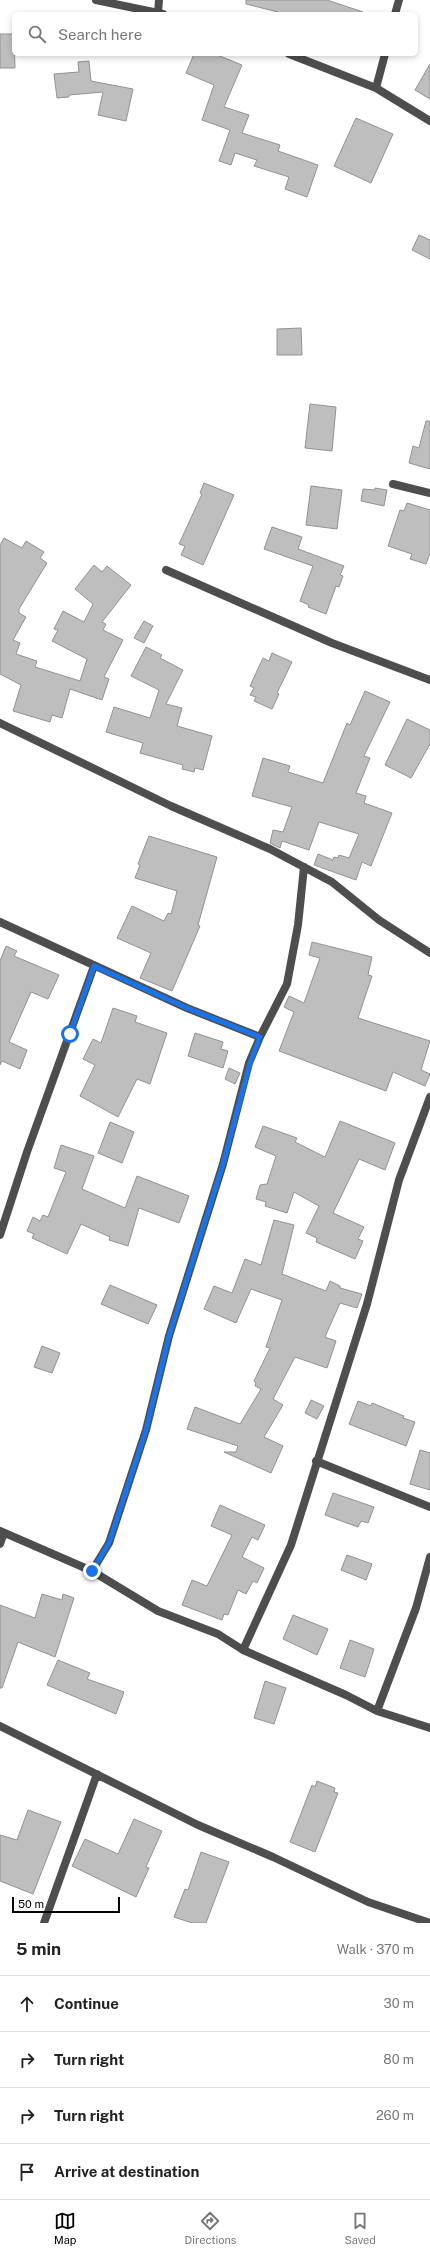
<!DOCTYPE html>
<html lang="en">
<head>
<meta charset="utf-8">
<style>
  body { margin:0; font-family:"Public Sans",sans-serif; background:#f2f2f2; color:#222 }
  .scale { position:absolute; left:12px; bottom:10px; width:108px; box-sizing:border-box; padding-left:4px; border:2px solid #000; border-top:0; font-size:11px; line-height:14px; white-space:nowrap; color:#000; -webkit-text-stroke:3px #fff; paint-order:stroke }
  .stop { position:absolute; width:12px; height:12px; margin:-9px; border:3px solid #1a73e8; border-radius:50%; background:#fff }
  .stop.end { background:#1a73e8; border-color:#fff; box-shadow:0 1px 4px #0008 }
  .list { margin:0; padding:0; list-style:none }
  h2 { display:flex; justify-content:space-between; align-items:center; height:52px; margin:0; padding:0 16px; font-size:17px }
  h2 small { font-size:13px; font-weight:400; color:#767676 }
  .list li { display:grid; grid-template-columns:26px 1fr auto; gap:12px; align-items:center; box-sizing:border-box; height:56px; padding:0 16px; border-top:1px solid #e0e0e0 }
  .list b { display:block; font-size:15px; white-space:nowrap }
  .list em { font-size:13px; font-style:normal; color:#767676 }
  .icon { flex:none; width:22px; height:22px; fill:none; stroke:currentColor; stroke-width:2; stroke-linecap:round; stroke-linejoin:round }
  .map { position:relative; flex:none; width:430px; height:1923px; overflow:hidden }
  .search { position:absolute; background:#fff; box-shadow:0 2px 6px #0003; left:12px; right:12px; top:12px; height:44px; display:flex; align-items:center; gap:10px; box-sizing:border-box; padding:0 14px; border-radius:6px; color:#767676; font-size:15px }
  .sheet { height:276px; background:#fff }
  nav { display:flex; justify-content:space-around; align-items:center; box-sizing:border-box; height:56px; border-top:1px solid #e0e0e0; background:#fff; font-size:11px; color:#767676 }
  nav a { display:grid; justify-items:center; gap:2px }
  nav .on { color:#000 }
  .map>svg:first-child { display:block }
</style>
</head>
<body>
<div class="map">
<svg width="430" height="1923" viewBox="0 0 430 1923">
  <rect width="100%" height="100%" fill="#fff"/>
  <path fill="#bebebe" stroke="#929292" d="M 246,0 L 327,0 L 363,12 L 362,14 L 277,14 L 278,12 L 246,4 Z
    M 0,34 L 14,34 L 15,68 L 0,68 Z
    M 194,54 L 215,54 L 242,65 L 224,107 L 249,115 L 242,133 L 280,145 L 278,151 L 318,165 L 307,197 L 285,189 L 289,177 L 254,166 L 257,160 L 235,153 L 231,165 L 219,161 L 230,130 L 202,120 L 214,85 L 186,73 Z
    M 89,61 L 91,81 L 133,89 L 126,121 L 98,115 L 103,92 L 69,95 L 69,97 L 57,98 L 54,74 L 79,72 L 78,62 Z
    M 430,64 L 430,99 L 415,90 Z
    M 356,118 L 393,134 L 371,183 L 334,166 Z
    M 419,235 L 430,240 L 430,259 L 412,250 Z
    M 301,328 L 302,355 L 277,355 L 277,329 Z
    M 310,404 L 336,407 L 332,451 L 305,448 Z
    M 426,421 L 430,421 L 430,469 L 409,463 L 413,446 L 419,448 Z
    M 204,483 L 234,495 L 203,565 L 181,555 L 185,546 L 179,544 L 202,494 L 200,493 Z
    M 311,486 L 342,490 L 337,529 L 306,525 Z
    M 375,488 L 387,490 L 384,506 L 361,501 L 363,489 L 375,490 Z
    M 407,503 L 430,510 L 430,553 L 426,564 L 410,559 L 412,554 L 388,546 L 400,510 L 404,511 Z
    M 272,527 L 302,537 L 298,549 L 344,566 L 340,575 L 343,576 L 339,587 L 336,586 L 326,614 L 308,607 L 309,605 L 300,601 L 313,566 L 264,549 Z
    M 4,538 L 22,548 L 26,541 L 44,552 L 40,558 L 47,563 L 19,609 L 19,613 L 26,617 L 13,640 L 20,643 L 16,654 L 37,661 L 35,667 L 80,681 L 87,659 L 52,641 L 58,630 L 54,629 L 63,611 L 84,622 L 93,604 L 75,589 L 94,565 L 102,572 L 107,566 L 131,585 L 102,622 L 106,624 L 103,630 L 123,640 L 104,677 L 109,679 L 102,700 L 70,689 L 62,718 L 52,715 L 50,722 L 13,711 L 21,685 L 0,674 L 0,545 Z
    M 144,621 L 153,626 L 144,643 L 134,638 Z
    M 146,647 L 162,655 L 160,658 L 183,670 L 166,704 L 182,708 L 177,726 L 212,736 L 203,770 L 195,768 L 194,772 L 182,769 L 183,765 L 140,753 L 143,743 L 106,732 L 114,707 L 150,718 L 159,690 L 131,676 Z
    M 272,653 L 292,662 L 277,693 L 279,694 L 272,709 L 254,701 L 256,697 L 250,695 L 254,688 L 250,686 L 263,658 L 269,661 Z
    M 365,691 L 390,702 L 364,756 L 370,758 L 356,793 L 366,796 L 364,803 L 392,813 L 371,866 L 362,862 L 356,880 L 314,865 L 318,854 L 333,860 L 334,857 L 338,858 L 339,855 L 349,858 L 359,834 L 319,822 L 309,850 L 282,841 L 280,848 L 270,843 L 273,830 L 283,832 L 292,807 L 252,796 L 263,758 L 290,766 L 288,772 L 323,783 L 347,723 L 350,725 Z
    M 407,719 L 430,730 L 430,744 L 411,778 L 385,765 Z
    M 149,836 L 217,857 L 198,925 L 200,926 L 172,991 L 140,978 L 151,953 L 117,938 L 132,906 L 164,921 L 168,913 L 171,914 L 177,891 L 135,878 L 140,865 L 138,864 Z
    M 312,942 L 372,957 L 368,975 L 372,976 L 358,1018 L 430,1041 L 421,1070 L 430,1074 L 425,1086 L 393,1072 L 386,1091 L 279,1051 L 294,1012 L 284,1007 L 289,996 L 304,1003 L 320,958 L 309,955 Z
    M 6,946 L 17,951 L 14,956 L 59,975 L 48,999 L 31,992 L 9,1042 L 27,1050 L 20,1069 L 2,1061 L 0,1065 L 0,961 Z
    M 113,1008 L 137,1016 L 135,1022 L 167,1033 L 150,1084 L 137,1079 L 118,1117 L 80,1096 L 95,1065 L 83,1059 L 93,1039 L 101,1043 Z
    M 195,1033 L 223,1042 L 221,1049 L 228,1051 L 223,1068 L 188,1056 Z
    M 229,1068 L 240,1073 L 235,1084 L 225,1079 Z
    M 340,1121 L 395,1143 L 385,1170 L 359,1159 L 333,1213 L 364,1227 L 358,1239 L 363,1241 L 355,1259 L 316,1242 L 317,1238 L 306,1233 L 319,1206 L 294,1192 L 287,1213 L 265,1206 L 266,1202 L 256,1199 L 260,1185 L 267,1184 L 276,1156 L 255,1147 L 263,1126 L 297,1138 L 295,1142 L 325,1157 Z
    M 110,1122 L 134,1132 L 122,1163 L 98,1153 Z
    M 61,1145 L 94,1156 L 82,1189 L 125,1208 L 137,1176 L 189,1196 L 179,1223 L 139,1208 L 128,1246 L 109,1240 L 110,1237 L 81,1224 L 67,1254 L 32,1238 L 34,1234 L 27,1231 L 33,1217 L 40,1221 L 43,1215 L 48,1217 L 66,1172 L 54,1168 Z
    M 274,1220 L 294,1225 L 282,1274 L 326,1291 L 330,1281 L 340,1286 L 340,1288 L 362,1294 L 357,1308 L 340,1303 L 325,1337 L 336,1341 L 327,1368 L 295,1357 L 273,1399 L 283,1405 L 264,1437 L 283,1446 L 271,1473 L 224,1452 L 236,1452 L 238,1446 L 187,1429 L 195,1407 L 240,1424 L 261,1389 L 255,1386 L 256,1383 L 254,1381 L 270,1348 L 266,1347 L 282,1300 L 251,1289 L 236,1323 L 204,1309 L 214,1286 L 232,1293 L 245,1259 L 261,1265 Z
    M 110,1285 L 157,1305 L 148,1324 L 101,1304 Z
    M 42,1346 L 60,1353 L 52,1373 L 34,1367 Z
    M 311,1400 L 324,1406 L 317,1419 L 305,1413 Z
    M 358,1401 L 371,1406 L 372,1403 L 404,1416 L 403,1418 L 415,1422 L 406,1446 L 349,1424 Z
    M 420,1450 L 430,1453 L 430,1490 L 410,1484 Z
    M 333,1493 L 374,1507 L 368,1523 L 361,1521 L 358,1527 L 325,1515 Z
    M 220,1505 L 265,1525 L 258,1540 L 252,1537 L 242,1557 L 264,1568 L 257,1583 L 253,1581 L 246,1594 L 238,1590 L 228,1615 L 224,1614 L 222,1620 L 182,1605 L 192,1580 L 207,1586 L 232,1535 L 211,1526 Z
    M 347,1555 L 372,1564 L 366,1580 L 341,1570 Z
    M 42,1594 L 62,1600 L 63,1594 L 74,1598 L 55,1657 L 18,1642 L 2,1688 L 0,1688 L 0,1605 L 35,1618 Z
    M 293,1615 L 328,1629 L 317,1655 L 283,1639 Z
    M 350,1640 L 374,1649 L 365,1677 L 340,1668 Z
    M 58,1660 L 90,1673 L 87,1679 L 124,1692 L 116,1714 L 47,1685 Z
    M 265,1681 L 286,1688 L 274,1724 L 254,1718 Z
    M 317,1781 L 335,1788 L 334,1792 L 338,1793 L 315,1852 L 290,1842 L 312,1785 L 315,1787 Z
    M 28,1810 L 61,1822 L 33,1894 L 0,1881 L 0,1835 L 17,1840 Z
    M 134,1819 L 162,1831 L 146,1867 L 149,1868 L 136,1897 L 72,1866 L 85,1839 L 118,1854 Z
    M 201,1852 L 229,1862 L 206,1923 L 192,1923 L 174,1917 L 185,1889 L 188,1890 Z"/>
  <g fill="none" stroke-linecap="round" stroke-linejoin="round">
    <path stroke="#4e4e4e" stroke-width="8" d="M 96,0 L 163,14
      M 158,13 L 159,0
      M 395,14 L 399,0
      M 289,54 L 376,88 L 430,121
      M 376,88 L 385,54
      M 393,484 L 430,493
      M 166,570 L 332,643 L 430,680
      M 0,723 L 171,806 L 270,849 L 332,882 L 379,920 L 430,953
      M 0,922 L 187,1008 L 260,1037
      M 0,1235 L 27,1152 L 94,966
      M 316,1461 L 430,1507
      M 0,1531 L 92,1571 L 158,1611 L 218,1634 L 243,1650 L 346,1695 L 377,1711 L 430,1728
      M 0,1544 L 4,1533
      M 92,1571 L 109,1543 L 146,1430 L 169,1336 L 223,1164 L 249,1063 L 260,1037 L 287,984 L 298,925 L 304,867
      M 243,1650 L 291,1545 L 367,1304 L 399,1180 L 430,1097
      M 377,1711 L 416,1608 L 430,1557
      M 0,1726 L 198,1825 L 273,1857 L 368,1902 L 430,1923
      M 44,1923 L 97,1774"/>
  </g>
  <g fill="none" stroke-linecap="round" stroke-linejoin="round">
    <path stroke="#1a73e8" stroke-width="5" d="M 70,1034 L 94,966 L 187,1008 L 260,1037 L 250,1063 L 223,1164 L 169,1336 L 146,1430 L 109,1543 L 92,1571"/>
  </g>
</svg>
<div class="scale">50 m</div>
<div class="stop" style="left:70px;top:1034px"></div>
<div class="stop end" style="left:92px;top:1571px"></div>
<div class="search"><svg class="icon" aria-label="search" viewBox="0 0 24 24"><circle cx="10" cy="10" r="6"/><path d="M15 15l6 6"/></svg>Search here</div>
</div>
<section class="sheet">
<h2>5 min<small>Walk · 370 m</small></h2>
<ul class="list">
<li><svg class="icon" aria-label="ahead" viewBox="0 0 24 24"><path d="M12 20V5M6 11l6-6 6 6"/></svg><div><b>Continue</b></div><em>30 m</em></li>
<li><svg class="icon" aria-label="right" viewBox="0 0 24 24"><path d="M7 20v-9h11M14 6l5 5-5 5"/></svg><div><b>Turn right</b></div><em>80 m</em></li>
<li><svg class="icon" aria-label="right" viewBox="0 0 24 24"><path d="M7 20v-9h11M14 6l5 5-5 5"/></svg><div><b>Turn right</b></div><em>260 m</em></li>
<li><svg class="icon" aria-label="arrive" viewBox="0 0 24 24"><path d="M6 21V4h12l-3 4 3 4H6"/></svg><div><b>Arrive at destination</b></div></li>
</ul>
</section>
<nav>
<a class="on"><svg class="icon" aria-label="map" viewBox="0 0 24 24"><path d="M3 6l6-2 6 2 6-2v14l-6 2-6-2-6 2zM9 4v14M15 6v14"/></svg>Map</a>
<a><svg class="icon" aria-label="directions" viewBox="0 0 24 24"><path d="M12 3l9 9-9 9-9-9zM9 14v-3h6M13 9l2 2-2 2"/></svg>Directions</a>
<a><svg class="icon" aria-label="saved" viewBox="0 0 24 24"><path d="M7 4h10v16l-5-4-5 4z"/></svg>Saved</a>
</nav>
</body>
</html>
